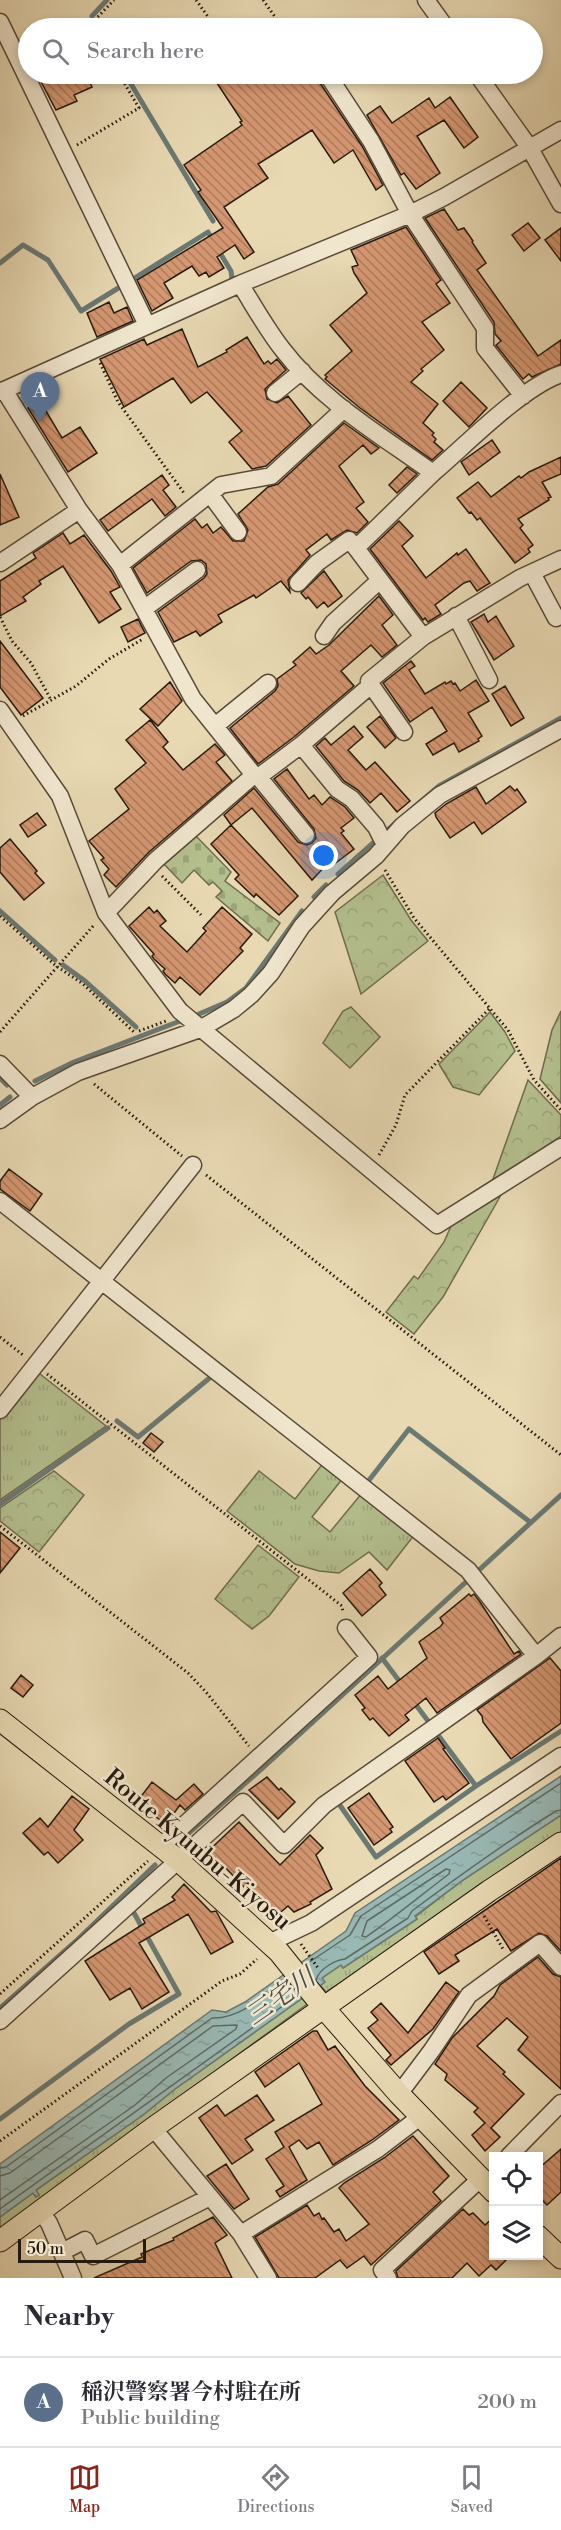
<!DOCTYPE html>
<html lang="en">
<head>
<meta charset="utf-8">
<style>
  body { margin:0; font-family:"Libre Bodoni","Noto Serif JP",serif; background:#f7f7f7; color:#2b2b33 }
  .controls { position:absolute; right:18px; bottom:18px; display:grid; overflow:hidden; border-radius:0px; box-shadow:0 3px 9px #0003 }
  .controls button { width:54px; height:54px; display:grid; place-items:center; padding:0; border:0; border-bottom:2px solid #e1e1e2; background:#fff; color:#2b2b33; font:30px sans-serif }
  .scale { position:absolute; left:18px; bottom:15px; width:128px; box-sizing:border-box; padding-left:6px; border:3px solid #271a0f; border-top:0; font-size:16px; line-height:21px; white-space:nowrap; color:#271a0f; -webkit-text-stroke:4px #f0e6ce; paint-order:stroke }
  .you { position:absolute; left:324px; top:856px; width:21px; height:21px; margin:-15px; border:4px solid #fff; border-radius:50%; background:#1a73e8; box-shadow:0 0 0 9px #1a73e833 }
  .badge { display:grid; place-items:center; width:39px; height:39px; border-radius:50%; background:#8f2418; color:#fff; font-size:20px; font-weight:700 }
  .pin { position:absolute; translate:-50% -50px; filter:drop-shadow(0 2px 3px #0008) }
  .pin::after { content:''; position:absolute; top:32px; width:21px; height:18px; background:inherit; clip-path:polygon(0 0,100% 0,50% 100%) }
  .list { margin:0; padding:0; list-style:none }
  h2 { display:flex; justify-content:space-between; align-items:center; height:78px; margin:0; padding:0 24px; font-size:26px }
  h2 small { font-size:20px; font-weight:400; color:#7c7c81 }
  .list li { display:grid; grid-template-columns:39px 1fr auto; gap:18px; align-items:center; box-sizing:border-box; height:90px; padding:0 24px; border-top:2px solid #e1e1e2 }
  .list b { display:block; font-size:22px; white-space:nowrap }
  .list p { margin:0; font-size:20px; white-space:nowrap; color:#7c7c81 }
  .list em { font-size:20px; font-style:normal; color:#7c7c81 }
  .icon { flex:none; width:33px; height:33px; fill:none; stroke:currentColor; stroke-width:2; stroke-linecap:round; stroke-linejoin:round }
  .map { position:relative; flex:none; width:561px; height:2278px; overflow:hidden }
  .search { position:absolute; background:#fff; box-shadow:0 3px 9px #0003; left:18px; right:18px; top:18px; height:66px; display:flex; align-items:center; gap:15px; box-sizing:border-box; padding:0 21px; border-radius:33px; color:#7c7c81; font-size:22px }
  .sheet { height:168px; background:#fff }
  nav { display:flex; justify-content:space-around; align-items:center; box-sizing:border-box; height:84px; border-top:2px solid #e1e1e2; background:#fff; font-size:16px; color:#7c7c81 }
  nav a { display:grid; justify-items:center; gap:3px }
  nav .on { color:#8f2418 }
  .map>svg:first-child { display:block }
</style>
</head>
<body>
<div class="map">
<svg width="561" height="2278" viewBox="0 0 561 2278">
  <defs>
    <pattern id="grass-tufts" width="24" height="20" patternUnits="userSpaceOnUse" patternTransform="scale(1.5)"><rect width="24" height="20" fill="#b4bf8e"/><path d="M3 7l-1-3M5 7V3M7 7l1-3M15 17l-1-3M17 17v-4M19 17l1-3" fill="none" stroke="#9ba479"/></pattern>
    <pattern id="forest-crowns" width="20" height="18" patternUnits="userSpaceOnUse" patternTransform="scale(1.5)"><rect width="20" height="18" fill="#b4bf8e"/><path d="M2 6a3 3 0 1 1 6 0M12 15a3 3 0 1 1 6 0" fill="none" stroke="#9ba479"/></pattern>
    <pattern id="cemetery-stones" width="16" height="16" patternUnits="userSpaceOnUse" patternTransform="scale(1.5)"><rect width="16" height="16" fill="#b4bf8e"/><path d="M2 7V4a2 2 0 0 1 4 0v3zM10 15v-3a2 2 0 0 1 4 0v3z" fill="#9ba479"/></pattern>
    <pattern id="water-ripples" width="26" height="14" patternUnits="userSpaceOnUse" patternTransform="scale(1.5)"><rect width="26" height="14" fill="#99b9b5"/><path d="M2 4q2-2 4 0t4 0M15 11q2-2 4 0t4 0" fill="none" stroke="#849e9a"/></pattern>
    <pattern id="building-back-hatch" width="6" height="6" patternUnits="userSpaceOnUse" patternTransform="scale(1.5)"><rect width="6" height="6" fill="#d59771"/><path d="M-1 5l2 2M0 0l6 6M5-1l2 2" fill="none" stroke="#ad7a5b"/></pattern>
  </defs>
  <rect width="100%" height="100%" fill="#e8d9b3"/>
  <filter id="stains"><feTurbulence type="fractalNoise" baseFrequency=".00333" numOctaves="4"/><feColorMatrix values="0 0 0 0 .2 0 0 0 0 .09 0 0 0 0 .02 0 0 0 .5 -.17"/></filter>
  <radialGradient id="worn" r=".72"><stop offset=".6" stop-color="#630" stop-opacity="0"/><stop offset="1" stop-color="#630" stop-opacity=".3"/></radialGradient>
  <path fill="url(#grass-tufts)" stroke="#6e6c4e" stroke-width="1.5" d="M 40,1374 L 106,1426 L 0,1500 L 0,1419 L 35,1375 Z
    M 324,1462 L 343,1478 L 312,1517 L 330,1532 L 362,1493 L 415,1534 L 387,1570 L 369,1552 L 339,1573 L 319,1571 L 295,1564 L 227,1511 L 259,1471 L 295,1499 Z
    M 561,1815 L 561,1835 L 326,1992 L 320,1985 L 324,1982 L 322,1978 L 341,1965 L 343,1968 L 417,1919 L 415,1917 L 463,1880 Z
    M 304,1997 L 310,2002 L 0,2229 L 0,2217 L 33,2193 L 36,2197 L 39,2195 L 35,2191 L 143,2115 L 175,2089 Z"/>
  <path fill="url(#forest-crowns)" stroke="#6e6c4e" stroke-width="1.5" d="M 383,875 L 411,920 L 428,941 L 361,994 L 335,912 Z
    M 351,1007 L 380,1037 L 350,1068 L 323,1043 L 343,1011 Z
    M 561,1011 L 561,1103 L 540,1079 L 552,1030 Z
    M 490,1012 L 505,1032 L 515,1051 L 479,1095 L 453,1087 L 439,1064 Z
    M 528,1080 L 561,1115 L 561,1136 L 492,1182 Z
    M 501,1195 L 443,1297 L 414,1334 L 386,1312 L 414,1276 L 418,1279 L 444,1242 L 451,1226 Z
    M 54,1471 L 84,1495 L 39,1552 L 0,1521 L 0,1508 Z
    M 258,1545 L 299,1577 L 269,1616 L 252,1629 L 215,1599 Z"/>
  <path fill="url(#cemetery-stones)" stroke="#6e6c4e" stroke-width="1.5" d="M 194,834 L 231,872 L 225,881 L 280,923 L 268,941 L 216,897 L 222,891 L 213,882 L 209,885 L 194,870 L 182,883 L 163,863 Z"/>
  <path fill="url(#water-ripples)" stroke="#6b7973" stroke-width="1.5" d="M 561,1776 L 561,1815 L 463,1880 L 415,1916 L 417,1919 L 343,1968 L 341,1965 L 322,1978 L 325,1982 L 304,1997 L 175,2089 L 143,2115 L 36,2190 L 39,2195 L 36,2197 L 33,2193 L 0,2217 L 0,2164 L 212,2010 L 226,2012 L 245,2002 L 346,1931 L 355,1913 Z"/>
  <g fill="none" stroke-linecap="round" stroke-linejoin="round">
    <path stroke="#606a62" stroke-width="1.5" d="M 446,1869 L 450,1870 L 449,1874 C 421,1895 395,1917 366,1937 L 362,1936 L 367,1921 Z
      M 305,1965 L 350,1935 L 361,1916 L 561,1783
      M 316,1980 C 319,1969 335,1960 345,1959 L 408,1918 L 412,1911 C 459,1876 506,1842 556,1811 L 561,1810
      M 0,2168 L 6,2167 L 212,2018 C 240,2019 264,1996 286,1979
      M 0,2176 L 10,2173 L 213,2026 L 237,2025 L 236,2029 L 166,2078 L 135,2105 L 0,2200
      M 0,2209 L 298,1995"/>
    <path stroke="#6b7973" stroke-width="5" d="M 92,16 L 107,0
      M 97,24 L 99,28
      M 125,74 L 213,221
      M 217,248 L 231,271 L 232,279
      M 0,263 L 23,245 L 48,260 L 81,311 L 120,287
      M 133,279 L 208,232 L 213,240
      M 384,833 L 439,786 L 561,718
      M 338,874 L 375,841
      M 314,897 L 326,885
      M 0,911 L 55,960
      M 63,965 L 85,981 L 136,1027
      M 199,1014 L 227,1002 L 246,988 L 302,911
      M 0,1078 L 7,1085
      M 35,1081 L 74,1062 L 180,1021
      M 0,1105 L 10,1097
      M 117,1421 L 138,1437 L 212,1376
      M 363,1482 L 366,1484 L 409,1429 L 530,1522
      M 0,1504 L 108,1428
      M 382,1658 L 403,1686
      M 413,1701 L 428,1721
      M 438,1735 L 476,1786
      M 339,1804 L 376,1857 L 476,1786 L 561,1731
      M 181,1840 L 266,1765 L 561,1495
      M 0,2008 L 75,1942 L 155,1865
      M 0,2119 L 129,2024 L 179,1994 L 134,1913"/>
  </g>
  <path fill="url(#building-back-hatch)" stroke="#271a0f" stroke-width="1.5" d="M 37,74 L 86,74 L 92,87 L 74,95 L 77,101 L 56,110 Z
    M 211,74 L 317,74 L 318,80 L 362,146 L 383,185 L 376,190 L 353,150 L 334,163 L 312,130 L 258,164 L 268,178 L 224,207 L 254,252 L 244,259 L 235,245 L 217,257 L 224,268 L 209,277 L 206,272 L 199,276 L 192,266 L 187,269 L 164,283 L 173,298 L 152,311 L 137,280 L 223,228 L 198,192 L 201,190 L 184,165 L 242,125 L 240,122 L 242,121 Z
    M 450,97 L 478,137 L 464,148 L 444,120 L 417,136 L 440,173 L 416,189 L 404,173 L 401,175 L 367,115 L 380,106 L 392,123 L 429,98 L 435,108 Z
    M 444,209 L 458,230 L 464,228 L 473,241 L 472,242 L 486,263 L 477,270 L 538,356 L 561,340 L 561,364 L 532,377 L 529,374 L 523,379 L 496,345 L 501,341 L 495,334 L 494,322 L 425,218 Z
    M 528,223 L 540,238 L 524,251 L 512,235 Z
    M 406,227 L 441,280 L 436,284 L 450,303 L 422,322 L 444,350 L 421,369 L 423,371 L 411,382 L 438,404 L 423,423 L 434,433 L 432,435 L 436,439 L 434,442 L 443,450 L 432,460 L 360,408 L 325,379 L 327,377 L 325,375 L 352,351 L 330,325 L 367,293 L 354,273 L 352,267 L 358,265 L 351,250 Z
    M 561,228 L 561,261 L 545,240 Z
    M 109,302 L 114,313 L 127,307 L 133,321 L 97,337 L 87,313 Z
    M 182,329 L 198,367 L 227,352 L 226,350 L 247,337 L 264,364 L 268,361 L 271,364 L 277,359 L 286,370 L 265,389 L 267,399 L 277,403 L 288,396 L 311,425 L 266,466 L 252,469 L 229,442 L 242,431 L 207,392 L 191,403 L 173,378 L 124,407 L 100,359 L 144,339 L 147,345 Z
    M 461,382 L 487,408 L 469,427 L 443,401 Z
    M 40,401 L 62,438 L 80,427 L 97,453 L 68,472 L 28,408 Z
    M 344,423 L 379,448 L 371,454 L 363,445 L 339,466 L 364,502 L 356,508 L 368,522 L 357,533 L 347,530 L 331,540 L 327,534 L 306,550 L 310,555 L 288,580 L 290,592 L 281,581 L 256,598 L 254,595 L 218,615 L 222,622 L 200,636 L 196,631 L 174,642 L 158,612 L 204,578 L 207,574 L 206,564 L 201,560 L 191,561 L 147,593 L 133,568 L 195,519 L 202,528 L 207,524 L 213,533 L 221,527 L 233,541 L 244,541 L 248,530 L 238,514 L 268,487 L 278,484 Z
    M 492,440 L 500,452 L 469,475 L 461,462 Z
    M 561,457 L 561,474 L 542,482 L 551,497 L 548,498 L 549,500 L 518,519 L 523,525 L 520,528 L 533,545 L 528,549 L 530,552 L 515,563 L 480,518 L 477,520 L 471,512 L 469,513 L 457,498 L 478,482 L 491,497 L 519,476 L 521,478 L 529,472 Z
    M 407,467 L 417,474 L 397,493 L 389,485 Z
    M 0,474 L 19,517 L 0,525 Z
    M 162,475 L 169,485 L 163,490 L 176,507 L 165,516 L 152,499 L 108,531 L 100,520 Z
    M 399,521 L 413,536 L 402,546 L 426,578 L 457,553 L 458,555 L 466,549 L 490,583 L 477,591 L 470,581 L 464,583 L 435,605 L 441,614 L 428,622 L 425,618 L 423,620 L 370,549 Z
    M 63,533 L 70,544 L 84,535 L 111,571 L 120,587 L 110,592 L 121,609 L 99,623 L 63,566 L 39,581 L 41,584 L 23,597 L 26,601 L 0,616 L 0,581 L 36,558 L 33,553 Z
    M 324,571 L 342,596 L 328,607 L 324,602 L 317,608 L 308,597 L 306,599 L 301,593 Z
    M 379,596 L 393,615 L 382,625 L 397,645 L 382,657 L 371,645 L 341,671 L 354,686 L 294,737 L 258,764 L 230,728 L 275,691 L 278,686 L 277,679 L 296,665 L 293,662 L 310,647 L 316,654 L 329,645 Z
    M 484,614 L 488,622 L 496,616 L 514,646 L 494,660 L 471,622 Z
    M 138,619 L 145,633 L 128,642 L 121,627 Z
    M 0,641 L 43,698 L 21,715 L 0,687 Z
    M 411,661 L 415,666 L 409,670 L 425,694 L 445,682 L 446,684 L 451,681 L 453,684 L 455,683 L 460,691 L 476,680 L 489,701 L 468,713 L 482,736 L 478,739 L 479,741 L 459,752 L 454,743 L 433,755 L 426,744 L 447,731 L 432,707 L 410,722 L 383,683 Z
    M 170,682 L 182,701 L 158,726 L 140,709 Z
    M 505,686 L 524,718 L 511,726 L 492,694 Z
    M 380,716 L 396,738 L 385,748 L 367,727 Z
    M 150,720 L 168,742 L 163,747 L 183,770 L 215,744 L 225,755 L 216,762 L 232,781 L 149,852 L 116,887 L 104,875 L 109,869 L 101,860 L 104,858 L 89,841 L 129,809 L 115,789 L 146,763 L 126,740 Z
    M 354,726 L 363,737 L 348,750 L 366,770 L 375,762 L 410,801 L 397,812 L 381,793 L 370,803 L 358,790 L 344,781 L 316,746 L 325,738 L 331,745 Z
    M 287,769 L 309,799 L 314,795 L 322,805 L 330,797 L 345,807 L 354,818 L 341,828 L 344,831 L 341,833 L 354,849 L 333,865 L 330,861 L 312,880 L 252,808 L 231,825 L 224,815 L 254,788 L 298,842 L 307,845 L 312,843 L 316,838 L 314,829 L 274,779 Z
    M 510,786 L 515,791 L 517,789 L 526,802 L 482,834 L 474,822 L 450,838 L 436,817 L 435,813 L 446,804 L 476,787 L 486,804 Z
    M 37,813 L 46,825 L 28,837 L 20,825 Z
    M 231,825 L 298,896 L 279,915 L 256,894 L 254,897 L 235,879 L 239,875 L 211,844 Z
    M 10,839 L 37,871 L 35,873 L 44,883 L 24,900 L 0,872 L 0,848 Z
    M 149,907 L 154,913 L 157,910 L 166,921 L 160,926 L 187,952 L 206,931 L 203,928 L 222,907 L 252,934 L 240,948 L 243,951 L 200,995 L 180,977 L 175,983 L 165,974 L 163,971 L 165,969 L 154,959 L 152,956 L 154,954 L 129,926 Z
    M 9,1169 L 42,1194 L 30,1211 L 0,1189 L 0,1181 Z
    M 151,1433 L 163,1442 L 154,1452 L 143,1443 Z
    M 0,1532 L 20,1548 L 0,1573 Z
    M 370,1569 L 382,1583 L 379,1586 L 386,1595 L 362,1616 L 343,1593 Z
    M 469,1594 L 471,1596 L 474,1594 L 480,1602 L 514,1654 L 519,1651 L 521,1654 L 437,1713 L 426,1698 L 405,1715 L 409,1720 L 389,1736 L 373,1718 L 370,1720 L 362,1710 L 365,1708 L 355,1695 L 378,1676 L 388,1689 L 427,1658 L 419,1642 L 441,1626 L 443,1623 L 440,1618 Z
    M 550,1658 L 561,1671 L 561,1723 L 511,1759 L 483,1722 L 482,1716 L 477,1710 Z
    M 21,1675 L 33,1685 L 23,1697 L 11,1688 Z
    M 438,1738 L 445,1748 L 443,1749 L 469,1783 L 446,1800 L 443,1796 L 434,1802 L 405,1761 Z
    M 267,1777 L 279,1790 L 281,1788 L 295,1802 L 278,1819 L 249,1790 Z
    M 152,1782 L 176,1800 L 194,1784 L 203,1794 L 185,1810 L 180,1805 L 166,1824 L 136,1803 Z
    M 369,1793 L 393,1827 L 390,1829 L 392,1832 L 374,1845 L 348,1808 Z
    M 72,1796 L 89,1809 L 74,1830 L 83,1840 L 58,1863 L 48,1852 L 44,1855 L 23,1833 L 40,1818 L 48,1827 Z
    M 239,1822 L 280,1865 L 310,1835 L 323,1848 L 316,1855 L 332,1889 L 310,1902 L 311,1904 L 294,1912 L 288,1906 L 275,1917 L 248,1883 L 244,1887 L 219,1861 L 213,1867 L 203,1856 Z
    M 561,1858 L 561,1951 L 547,1936 L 539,1933 L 511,1951 L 497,1929 L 455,1955 L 459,1961 L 439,1974 L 424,1952 Z
    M 184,1884 L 211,1912 L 216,1911 L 233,1942 L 211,1954 L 188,1914 L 139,1943 L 169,1992 L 142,2009 L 130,1988 L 110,2000 L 85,1961 L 145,1923 L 143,1919 L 175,1900 L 172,1897 Z
    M 538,1957 L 553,1974 L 561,1977 L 561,2089 L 518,2050 L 528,2037 L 507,2018 L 477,2046 L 505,2072 L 503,2074 L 524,2094 L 491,2128 L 500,2137 L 485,2151 L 472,2135 L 485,2123 L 474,2112 L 478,2108 L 445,2080 L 447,2074 L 435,2064 L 452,2038 L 494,1996 L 500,1985 Z
    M 446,1982 L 459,1992 L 433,2029 L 391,2065 L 386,2060 L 391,2055 L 368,2028 L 378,2020 L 371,2012 L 381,2003 L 408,2033 Z
    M 313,2031 L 317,2031 L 328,2050 L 335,2046 L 365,2086 L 399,2120 L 372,2140 L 333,2165 L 319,2142 L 307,2149 L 299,2140 L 289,2147 L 307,2180 L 280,2197 L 276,2191 L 284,2186 L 266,2159 L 284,2147 L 275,2132 L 322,2104 L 299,2063 L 265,2087 L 255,2072 Z
    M 257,2095 L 274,2120 L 245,2139 L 253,2150 L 232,2164 L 199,2118 L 217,2105 L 225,2116 Z
    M 413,2136 L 449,2176 L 433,2192 L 441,2201 L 371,2265 L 364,2256 L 347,2268 L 340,2260 L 315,2278 L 279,2278 L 255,2237 L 307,2205 L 314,2216 L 319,2213 L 322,2219 L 324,2218 L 334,2232 L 339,2229 L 346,2241 L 369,2224 L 339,2188 L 344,2183 L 384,2158 Z
    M 561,2149 L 561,2192 L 547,2205 L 538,2196 L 538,2169 Z
    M 226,2164 L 249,2199 L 234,2209 L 207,2176 Z
    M 463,2209 L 469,2215 L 473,2213 L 485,2225 L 494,2217 L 494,2256 L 503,2256 L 507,2259 L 496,2270 L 491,2265 L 479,2276 L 467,2263 L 452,2278 L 398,2278 L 396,2271 Z
    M 213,2217 L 227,2235 L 215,2243 L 232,2278 L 94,2278 L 142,2257 L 141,2254 L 174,2240 L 173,2238 Z"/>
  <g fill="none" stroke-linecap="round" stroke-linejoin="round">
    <defs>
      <path id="minor" d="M 426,0 L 446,28
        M 0,22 L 147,325
        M 327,74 L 371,141 L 410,214 L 485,328 L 485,348 L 523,396
        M 477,74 L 529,147 L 561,204
        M 240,284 C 254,306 267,330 283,350 C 322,401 382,436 433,473 L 356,548 L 423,637 L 520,578 L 561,559
        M 4,390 L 79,510 L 120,565 L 193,699 L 254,775 L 261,775 L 301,745 L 337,789 L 352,799 L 376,827 L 385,845
        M 0,392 L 240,284 L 410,214 L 444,197 L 561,130
        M 275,393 L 302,371
        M 433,473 C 467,444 521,388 561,374
        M 210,494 L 238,532
        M 0,563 L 79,510
        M 120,565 L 221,485 L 271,476 L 344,409
        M 532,573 L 556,618
        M 298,583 L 317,563 L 349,540 L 356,548
        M 145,608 L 197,570
        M 456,616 L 489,680
        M 324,636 L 333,623 L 380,580
        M 371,685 L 404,732
        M 0,710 L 60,796 L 106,913 L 180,1011 L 437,1225 L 561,1147
        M 215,726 L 268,683
        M 301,745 L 371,685 L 369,681 L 423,637
        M 257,775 L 306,835
        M 106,913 L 156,860 L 254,775
        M 0,1064 L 32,1097
        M 0,1120 L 32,1097 L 78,1072 L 200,1029 L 234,1009 L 251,995 L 271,973 L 302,926 L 332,893 L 376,856 L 402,826 L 440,795 L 561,729
        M 0,1201 L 468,1570 L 536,1656
        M 0,1410 L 193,1165
        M 161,1846 L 369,1657 L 346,1628
        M 269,1943 L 311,1923 L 561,1756
        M 0,2021 L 243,1802 L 284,1845 L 324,1805 L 536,1656 L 561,1636
        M 399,2094 L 432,2050 L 469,1995 L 540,1943 L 561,1967
        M 153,2128 L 241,2234 L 268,2278
        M 509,2156 L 561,2103
        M 41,2212 L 49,2223 L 73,2278
        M 241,2234 L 378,2149 L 420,2117
        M 62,2252 L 85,2240 L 93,2256 L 210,2197
        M 388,2278 L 382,2270 L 480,2179"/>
      <path id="major" d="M 0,1720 L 178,1860 L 279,1952 L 323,2007 L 399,2094 L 494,2192
        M 538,2236 L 561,2258
        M 0,2241 L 153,2128 L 489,1891 L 561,1843"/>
    </defs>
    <use href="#minor" stroke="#574a38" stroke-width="19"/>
    <use href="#major" stroke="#271a0f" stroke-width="23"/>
    <path stroke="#271a0f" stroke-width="3" stroke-dasharray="1.5 3" stroke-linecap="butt" d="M 196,0 L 209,18
      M 263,0 L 283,28
      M 93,28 L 92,23 L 114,0
      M 532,56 L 533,55
      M 77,145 L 139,108 L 119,74
      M 100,363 L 118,402 L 184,493
      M 0,617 L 12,641 L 31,663 L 51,700
      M 23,716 L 76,686 L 109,659 L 143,639
      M 385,870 L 414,918 L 508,1030 L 534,1080 L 561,1110
      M 162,876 L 201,915
      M 0,916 L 56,966 L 83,984 L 135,1033
      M 139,1031 L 166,1021
      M 0,1032 L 94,925
      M 94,1084 L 182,1156
      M 379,1155 L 396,1125 L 405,1095 L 490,1008
      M 206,1175 L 561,1455
      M 0,1337 L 23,1355
      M 47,1374 L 342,1606 L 343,1612
      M 0,1526 L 188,1673 L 206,1692 L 249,1746
      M 484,1916 L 503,1949
      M 301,1944 L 318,1968
      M 0,1994 L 148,1861
      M 0,2141 L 222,1981 L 240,1974 L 257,1959"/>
    <use href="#minor" stroke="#f0e6ce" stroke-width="16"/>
    <use href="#major" stroke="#e8d9b3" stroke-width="21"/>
  </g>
  <g text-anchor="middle" stroke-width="5" stroke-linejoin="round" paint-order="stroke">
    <g font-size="24" fill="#271a0f" stroke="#f0e6ce">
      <text transform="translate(198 1849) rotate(40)" y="8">Route Kyuubu-Kiyosu</text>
    </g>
    <g font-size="26" font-style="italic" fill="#494a41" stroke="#f0e6ce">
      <text transform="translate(280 1996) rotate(-35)" y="9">三宅川</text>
    </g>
  </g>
  <rect width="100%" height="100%" filter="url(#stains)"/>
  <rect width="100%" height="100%" fill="url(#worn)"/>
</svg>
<div class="controls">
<button><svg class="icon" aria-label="locate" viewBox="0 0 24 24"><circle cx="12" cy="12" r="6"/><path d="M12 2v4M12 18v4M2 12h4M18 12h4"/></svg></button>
<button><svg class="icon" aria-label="layers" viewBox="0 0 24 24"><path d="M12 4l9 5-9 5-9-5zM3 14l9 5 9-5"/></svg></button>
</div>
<div class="scale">50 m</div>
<div class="you"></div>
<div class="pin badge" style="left:40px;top:422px;background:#5c6f8a">A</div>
<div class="search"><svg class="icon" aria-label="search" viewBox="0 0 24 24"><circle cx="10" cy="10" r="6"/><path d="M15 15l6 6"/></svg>Search here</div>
</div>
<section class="sheet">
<h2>Nearby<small></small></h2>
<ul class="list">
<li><span class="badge" style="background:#5c6f8a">A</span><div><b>稲沢警察署今村駐在所</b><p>Public building</p></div><em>200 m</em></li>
</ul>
</section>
<nav>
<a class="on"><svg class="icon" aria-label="map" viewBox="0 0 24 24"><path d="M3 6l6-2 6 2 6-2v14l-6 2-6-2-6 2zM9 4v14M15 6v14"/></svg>Map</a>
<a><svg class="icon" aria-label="directions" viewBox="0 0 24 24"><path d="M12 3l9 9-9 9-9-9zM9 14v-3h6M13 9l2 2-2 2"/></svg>Directions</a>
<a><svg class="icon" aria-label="saved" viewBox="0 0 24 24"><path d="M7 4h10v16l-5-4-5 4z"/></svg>Saved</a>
</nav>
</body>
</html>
